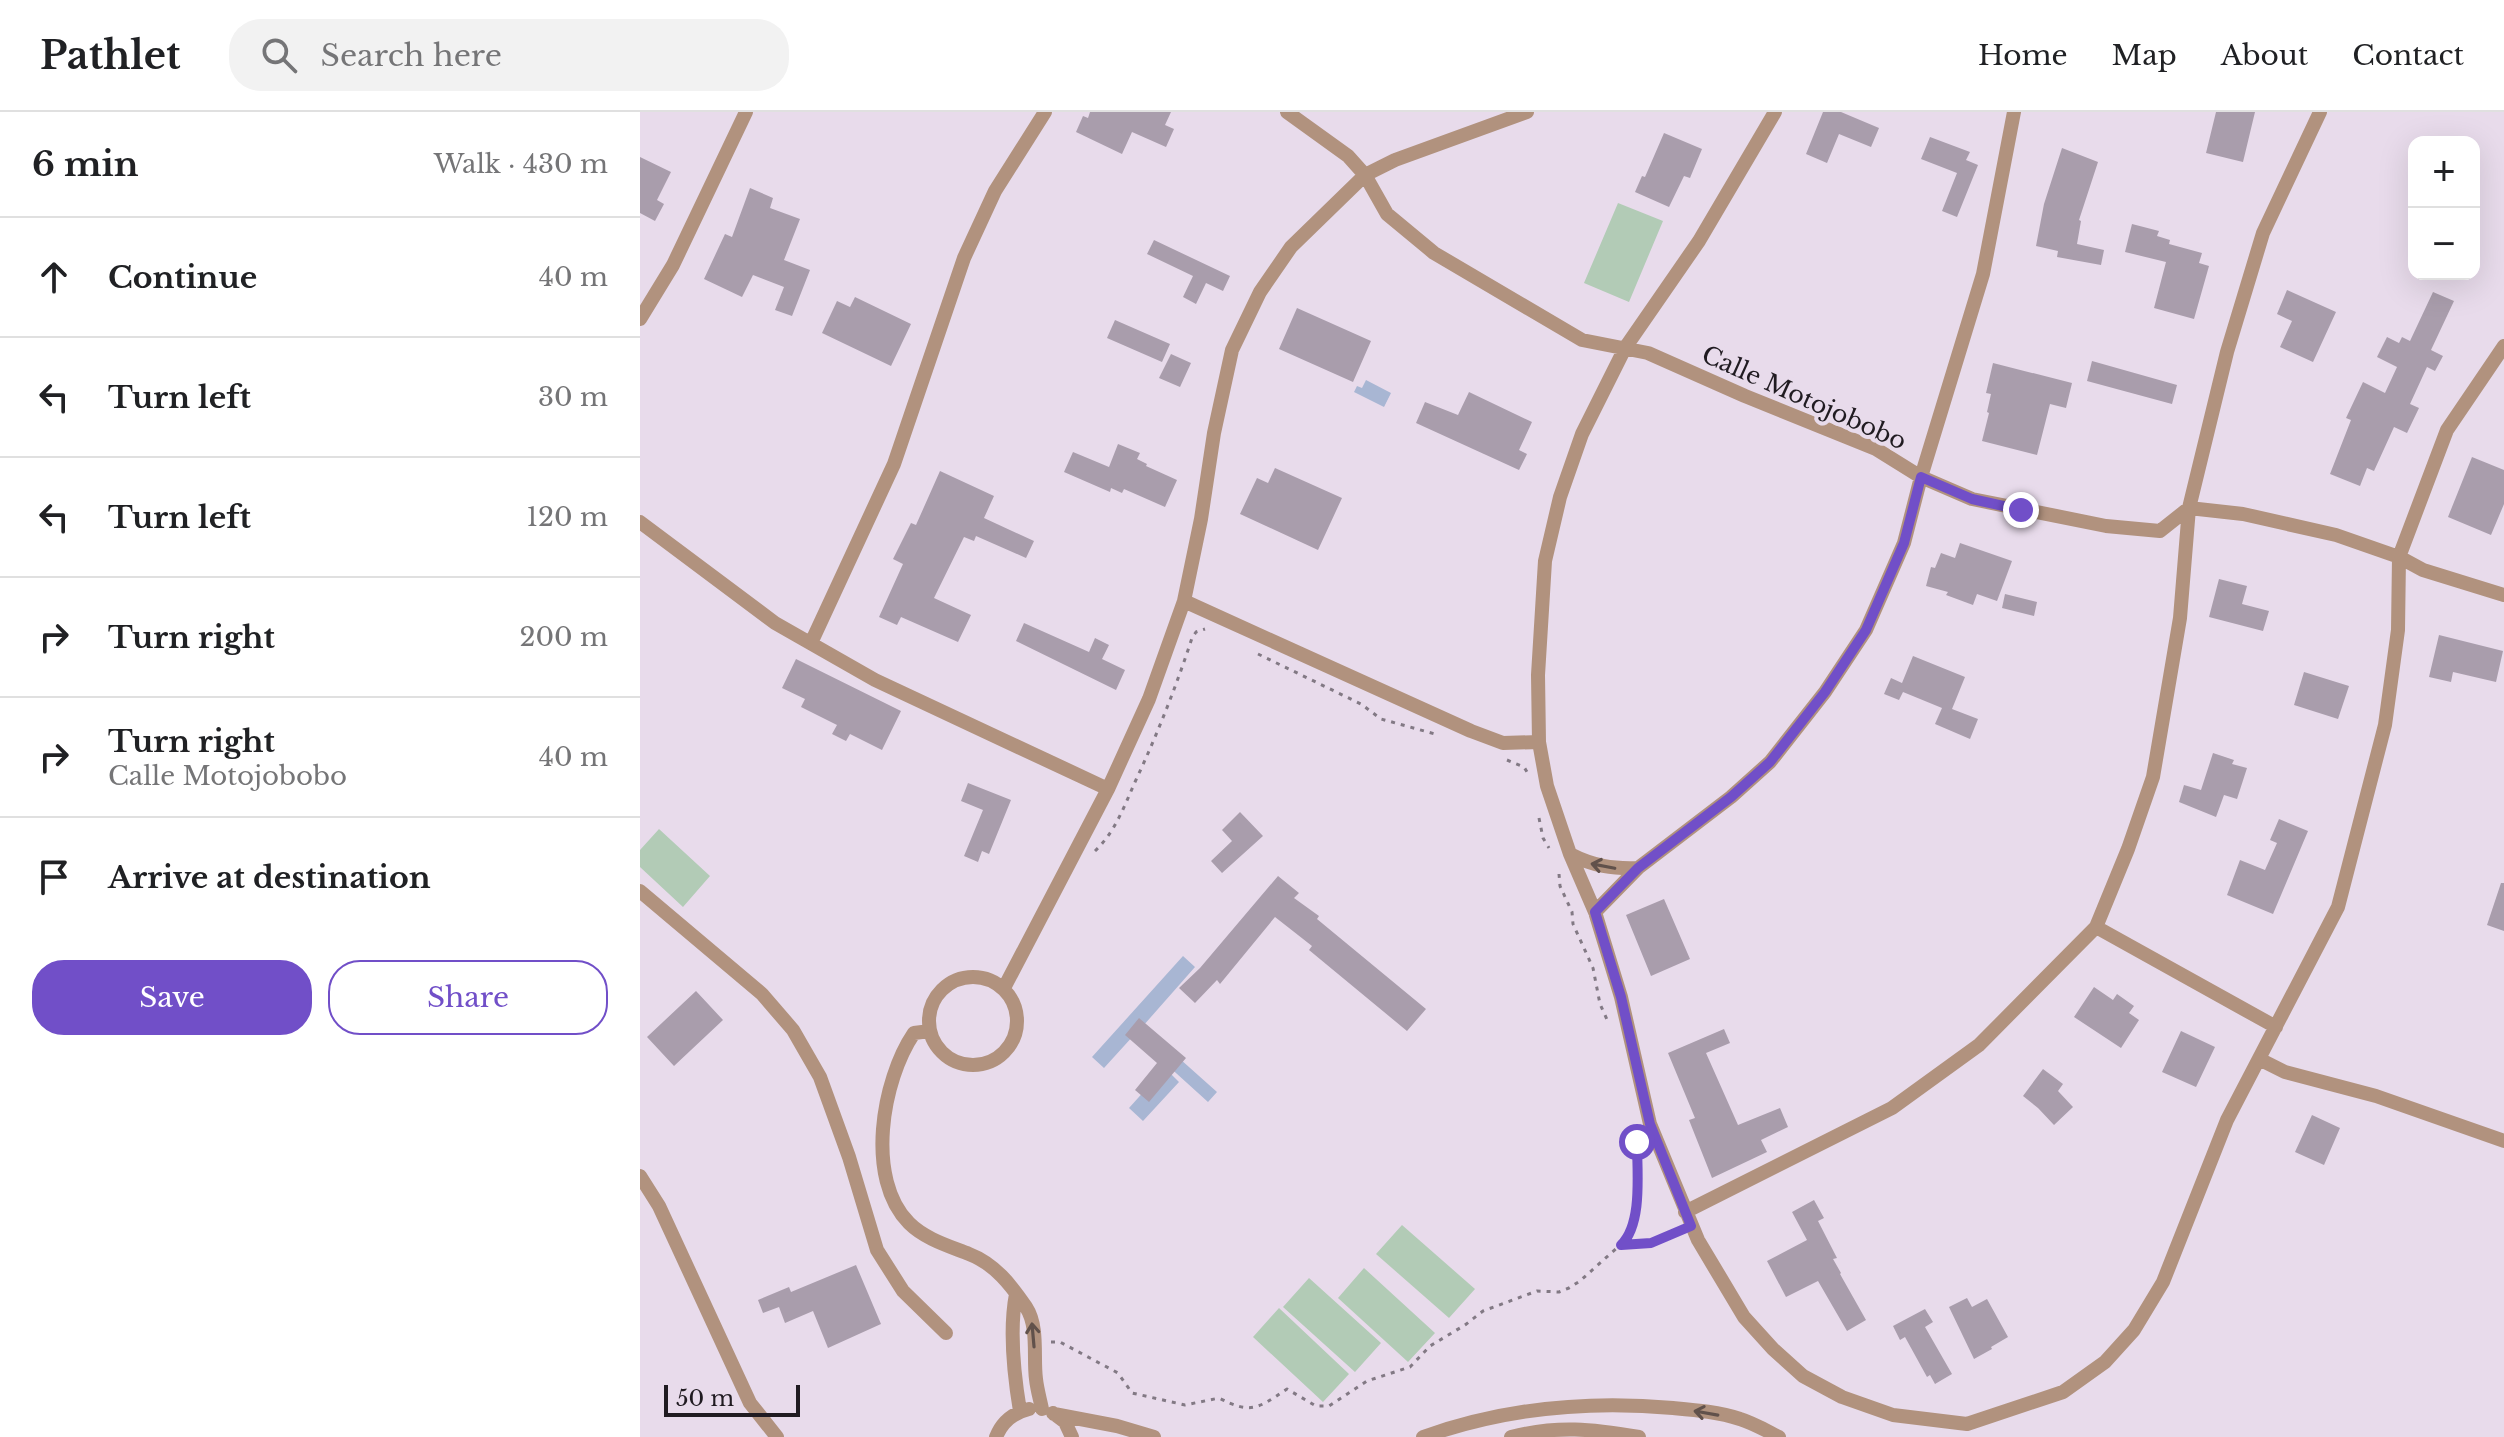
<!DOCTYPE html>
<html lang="en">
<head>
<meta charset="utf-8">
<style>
  body { margin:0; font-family:"Libre Baskerville",serif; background:#f2f2f2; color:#202124 }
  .controls { position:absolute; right:24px; top:24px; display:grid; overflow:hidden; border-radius:16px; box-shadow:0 8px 32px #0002 }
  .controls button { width:72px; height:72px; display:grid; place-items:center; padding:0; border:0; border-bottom:2px solid #e0e0e0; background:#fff; color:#202124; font:40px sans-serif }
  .scale { position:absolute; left:24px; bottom:20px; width:136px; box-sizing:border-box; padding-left:8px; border:4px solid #201b21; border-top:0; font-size:22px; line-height:28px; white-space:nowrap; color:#201b21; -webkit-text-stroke:6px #e8dbeb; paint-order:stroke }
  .stop { position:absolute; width:24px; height:24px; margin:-18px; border:6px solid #714fc8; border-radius:50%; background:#fff }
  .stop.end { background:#714fc8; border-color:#fff; box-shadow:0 2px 8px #0008 }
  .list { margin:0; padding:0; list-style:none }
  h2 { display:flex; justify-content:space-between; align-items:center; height:104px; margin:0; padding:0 32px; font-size:34px }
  h2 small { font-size:26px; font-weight:400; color:#757577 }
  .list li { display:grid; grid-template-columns:52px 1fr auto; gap:24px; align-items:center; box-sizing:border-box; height:120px; padding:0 32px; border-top:2px solid #e0e0e0 }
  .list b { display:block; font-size:30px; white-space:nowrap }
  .list p { margin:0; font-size:26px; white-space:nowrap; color:#757577 }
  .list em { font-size:26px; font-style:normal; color:#757577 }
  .actions { display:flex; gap:16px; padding:24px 32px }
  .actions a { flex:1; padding:18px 0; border:2px solid #714fc8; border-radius:32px; text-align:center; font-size:28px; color:#714fc8 }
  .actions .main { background:#714fc8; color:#fff }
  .icon { flex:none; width:44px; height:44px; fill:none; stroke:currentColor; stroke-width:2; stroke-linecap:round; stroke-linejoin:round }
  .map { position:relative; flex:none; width:1864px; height:1325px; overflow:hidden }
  header { display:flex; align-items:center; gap:48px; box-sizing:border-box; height:112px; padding:0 40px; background:#fff; border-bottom:2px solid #e0e0e0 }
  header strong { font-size:38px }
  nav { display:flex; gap:44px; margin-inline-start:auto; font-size:28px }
  .search { width:560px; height:72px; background:#f2f2f2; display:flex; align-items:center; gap:20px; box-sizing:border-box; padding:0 28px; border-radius:32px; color:#757577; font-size:30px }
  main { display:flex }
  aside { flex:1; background:#fff }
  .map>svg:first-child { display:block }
</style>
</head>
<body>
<header>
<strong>Pathlet</strong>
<div class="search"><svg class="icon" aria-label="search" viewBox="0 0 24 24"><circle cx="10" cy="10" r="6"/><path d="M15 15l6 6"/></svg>Search here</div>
<nav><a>Home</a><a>Map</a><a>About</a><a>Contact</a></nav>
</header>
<main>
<aside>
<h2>6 min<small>Walk · 430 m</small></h2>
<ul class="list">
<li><svg class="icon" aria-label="ahead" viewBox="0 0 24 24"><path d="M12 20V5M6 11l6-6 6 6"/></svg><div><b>Continue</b></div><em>40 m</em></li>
<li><svg class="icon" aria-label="left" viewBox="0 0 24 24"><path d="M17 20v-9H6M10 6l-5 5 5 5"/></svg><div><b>Turn left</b></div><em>30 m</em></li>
<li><svg class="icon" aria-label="left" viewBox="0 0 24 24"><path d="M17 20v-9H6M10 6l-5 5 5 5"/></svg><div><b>Turn left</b></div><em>120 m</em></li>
<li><svg class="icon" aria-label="right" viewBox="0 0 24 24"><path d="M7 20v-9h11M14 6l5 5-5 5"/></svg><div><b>Turn right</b></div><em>200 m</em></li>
<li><svg class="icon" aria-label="right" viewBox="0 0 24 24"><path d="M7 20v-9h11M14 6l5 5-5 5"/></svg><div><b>Turn right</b><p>Calle Motojobobo</p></div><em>40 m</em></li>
<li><svg class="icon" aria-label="arrive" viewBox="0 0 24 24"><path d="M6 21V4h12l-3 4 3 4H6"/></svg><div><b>Arrive at destination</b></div></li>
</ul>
<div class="actions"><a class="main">Save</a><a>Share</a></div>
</aside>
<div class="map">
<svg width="1864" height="1325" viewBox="0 0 1864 1325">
  <rect width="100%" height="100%" fill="#e8dbeb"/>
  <path fill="#b2cbb6" d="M 978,91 L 1023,109 L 989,190 L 944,171 Z
    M 19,717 L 70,764 L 43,795 L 0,755 L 0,738 Z
    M 762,1113 L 835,1177 L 809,1206 L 736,1142 Z
    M 724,1156 L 795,1221 L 768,1250 L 698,1186 Z
    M 669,1166 L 741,1231 L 715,1260 L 643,1195 Z
    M 639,1196 L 709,1262 L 683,1290 L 613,1225 Z"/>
  <path fill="#a8b6d3" d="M 726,268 L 751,281 L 744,295 L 714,280 L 717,274 L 722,276 Z
    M 543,844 L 555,855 L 503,914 L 577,980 L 568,990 L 494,923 L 464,956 L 452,945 Z
    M 525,956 L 539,970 L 503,1009 L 489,996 Z"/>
  <path fill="#a99dac" d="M 450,0 L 531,0 L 525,13 L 534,17 L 526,35 L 492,20 L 482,42 L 436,20 L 443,4 L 448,6 Z
    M 1183,0 L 1201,0 L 1239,16 L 1231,35 L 1199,22 L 1187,51 L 1166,42 Z
    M 1576,0 L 1615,0 L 1603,50 L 1566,41 Z
    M 1024,21 L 1062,37 L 1050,66 L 1044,64 L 1029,95 L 995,80 L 1002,64 L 1005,65 Z
    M 1290,25 L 1330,40 L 1326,48 L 1338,53 L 1317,105 L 1302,99 L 1317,61 L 1281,47 Z
    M 1422,36 L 1458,50 L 1439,108 L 1441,109 L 1437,132 L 1464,138 L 1461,153 L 1417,145 L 1418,139 L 1396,134 L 1404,92 Z
    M 0,45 L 31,60 L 17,88 L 24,92 L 15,109 L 0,101 Z
    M 110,76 L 133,86 L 130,96 L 160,107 L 144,148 L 170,158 L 152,204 L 135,198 L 144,175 L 113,163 L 102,185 L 64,167 L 85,122 L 92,125 Z
    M 1492,112 L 1519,119 L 1517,124 L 1530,128 L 1529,132 L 1562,141 L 1559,151 L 1569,154 L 1554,207 L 1514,196 L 1526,150 L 1485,140 Z
    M 514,128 L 590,164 L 583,179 L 566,171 L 556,192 L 543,185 L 553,164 L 507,142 Z
    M 1647,178 L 1696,200 L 1673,250 L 1640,235 L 1652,209 L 1637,202 Z
    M 1793,180 L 1814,189 L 1791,238 L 1803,244 L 1795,259 L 1787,255 L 1770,292 L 1779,296 L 1767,321 L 1754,315 L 1734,359 L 1727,356 L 1720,374 L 1690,362 L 1711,308 L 1706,306 L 1723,270 L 1745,281 L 1757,255 L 1737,245 L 1747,225 L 1759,231 L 1762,225 L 1770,229 Z
    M 215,185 L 271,212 L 251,254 L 182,221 L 197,189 L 210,195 Z
    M 657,196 L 731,229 L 713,270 L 639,237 Z
    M 475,208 L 530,232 L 522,250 L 467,226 Z
    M 531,242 L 551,251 L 540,275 L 519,266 Z
    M 1452,249 L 1537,273 L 1532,292 L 1447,269 Z
    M 1353,251 L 1432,271 L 1426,296 L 1410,292 L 1397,343 L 1342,329 L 1349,301 L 1347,300 L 1351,282 L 1346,281 Z
    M 829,280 L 892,310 L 879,338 L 887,342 L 879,358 L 776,311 L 785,290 L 818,303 Z
    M 478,332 L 500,341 L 497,347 L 507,352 L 506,354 L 537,368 L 525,395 L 484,377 L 482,381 L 471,376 L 470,380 L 424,360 L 433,340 L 469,355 Z
    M 1832,345 L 1864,358 L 1864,392 L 1851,423 L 1808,405 Z
    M 635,356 L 702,386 L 678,438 L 600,402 L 617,366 L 628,371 Z
    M 300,359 L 354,384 L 344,406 L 394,429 L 386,446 L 336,424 L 334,429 L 324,425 L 294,486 L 331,503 L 318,530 L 261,505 L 257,513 L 239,505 L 263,452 L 253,447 L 271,411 L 276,413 Z
    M 1320,431 L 1372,449 L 1357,489 L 1337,482 L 1333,493 L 1306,483 L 1308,480 L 1286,474 L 1291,455 L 1295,456 L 1301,441 L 1315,446 Z
    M 1579,467 L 1607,474 L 1602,492 L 1629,499 L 1623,519 L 1569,505 Z
    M 1365,482 L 1397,490 L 1394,504 L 1362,496 Z
    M 384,511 L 449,540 L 455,526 L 469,533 L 462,547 L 485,558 L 476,578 L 376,529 Z
    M 1799,523 L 1863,539 L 1856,570 L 1813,560 L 1811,570 L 1789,565 Z
    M 1273,544 L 1325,565 L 1312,597 L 1338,607 L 1330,627 L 1295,612 L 1302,596 L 1263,580 L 1259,588 L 1244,582 L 1251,566 L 1262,571 Z
    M 156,547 L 261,599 L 242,638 L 210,622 L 206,629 L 192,622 L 197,613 L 161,595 L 165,587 L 142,576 Z
    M 1664,560 L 1709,574 L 1698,607 L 1654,593 Z
    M 1573,641 L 1594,648 L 1592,652 L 1607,656 L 1597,687 L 1584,683 L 1576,705 L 1539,690 L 1544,673 L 1561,678 Z
    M 328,671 L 371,688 L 349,742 L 342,739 L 338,750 L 324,744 L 343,698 L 321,689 Z
    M 600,700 L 623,724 L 582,761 L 571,749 L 592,729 L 582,718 Z
    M 1639,707 L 1668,719 L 1633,802 L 1587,783 L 1600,748 L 1625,758 L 1637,731 L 1630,728 Z
    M 638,764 L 659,781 L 654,786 L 679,804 L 677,807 L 786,897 L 767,919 L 669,838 L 672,834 L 635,805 L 580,872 L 577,868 L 555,891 L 539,876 L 560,856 Z
    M 1861,771 L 1864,771 L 1864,819 L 1847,813 Z
    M 1024,787 L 1050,847 L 1011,864 L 986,803 Z
    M 1454,875 L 1473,888 L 1477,882 L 1494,894 L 1489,901 L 1499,908 L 1481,936 L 1434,905 Z
    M 56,879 L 83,908 L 34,954 L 7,925 Z
    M 499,906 L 546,946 L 509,990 L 495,978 L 517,951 L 485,923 Z
    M 1084,917 L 1090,931 L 1066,941 L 1098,1013 L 1140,996 L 1148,1015 L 1121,1028 L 1127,1040 L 1072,1066 L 1049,1008 L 1055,1006 L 1028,941 Z
    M 1541,919 L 1575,935 L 1556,975 L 1522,960 Z
    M 1403,957 L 1423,972 L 1418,979 L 1433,995 L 1414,1013 L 1398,996 L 1383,984 Z
    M 1672,1003 L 1700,1016 L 1684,1053 L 1655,1040 Z
    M 1174,1088 L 1184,1106 L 1178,1109 L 1197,1146 L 1193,1147 L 1201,1161 L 1200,1162 L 1226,1208 L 1207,1219 L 1178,1169 L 1146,1185 L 1127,1149 L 1167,1128 L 1152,1100 Z
    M 216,1153 L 241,1212 L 188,1236 L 173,1199 L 145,1211 L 139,1195 L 123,1201 L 118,1188 L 149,1175 L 151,1180 Z
    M 1327,1186 L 1332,1195 L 1347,1187 L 1368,1225 L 1351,1235 L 1352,1237 L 1334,1247 L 1309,1195 Z
    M 1285,1197 L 1293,1210 L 1285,1215 L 1312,1262 L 1295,1272 L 1290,1263 L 1287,1265 L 1265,1225 L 1260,1228 L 1253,1214 Z"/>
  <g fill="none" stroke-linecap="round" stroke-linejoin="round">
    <path stroke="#827984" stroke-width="3" stroke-dasharray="4 6" stroke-linecap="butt" d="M 618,542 L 721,592 L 741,607 L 795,622
      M 867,648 L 884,655 L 887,660
      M 899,706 L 903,726 L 909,736
      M 455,739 C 475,720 484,695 495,670 C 517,623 536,575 552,526 L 556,520 L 565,517
      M 919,762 L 920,774 L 932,800 L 933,812 L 953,856 L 960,892 L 969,912
      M 983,1133 L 1011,1131 L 1037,1121
      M 411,1230 L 420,1230 L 478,1261 L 492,1281 L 545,1293 L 579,1286 C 612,1303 618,1296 647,1277 L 676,1294 L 689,1294 L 727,1269 L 770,1255 L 790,1234 L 825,1213 L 843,1199 L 897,1179 L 919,1180 L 929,1176 L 940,1169 L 989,1125 C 1001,1103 997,1050 997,1023"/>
    <path stroke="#b1927e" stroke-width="14" d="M 647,0 L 708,44 L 725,63 L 747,102 L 794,141 L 942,228 L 1008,241 L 1105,284 L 1236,337 L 1281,365 L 1332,387 L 1466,414 L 1520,419 L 1549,396 L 1603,402 L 1696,423 L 1759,445 L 1783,458 L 1864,483
      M 1135,0 L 1059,129 L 985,236 L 942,322 L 920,385 L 905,449 L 898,563 L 899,630 L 907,674 L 930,742 L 955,800 L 981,885 L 1010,1012 L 1058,1128 L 1104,1205 L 1133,1237 L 1163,1264 L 1202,1285 L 1253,1303 L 1327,1312 L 1423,1280 L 1465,1250 L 1494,1218 L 1523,1170 L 1587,1008 L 1698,795 L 1745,613 L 1758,518 L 1759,445 L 1807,318 L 1864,234
      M 0,207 L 33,153 L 106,0
      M 0,410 L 135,511 L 235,568 L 468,677
      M 544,489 L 831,619 L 863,631 L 899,630
      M 171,531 L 254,352 L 324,146 L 355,79 L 405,0
      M 930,742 C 953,754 973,757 998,756
      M 0,779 L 122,882 L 153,918 L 180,965 L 209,1045 L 237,1138 L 263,1179 L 306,1221
      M 955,800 L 998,756 L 1091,685 L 1130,650 L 1185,580 L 1226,518 L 1264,431 L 1281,365 L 1343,162 L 1374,0
      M 1456,815 L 1636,915
      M289 909a44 44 0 1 1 88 0a44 44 0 1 1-88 0Z
      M 364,876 L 468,677 L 509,587 L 544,489 L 561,407 L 574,321 L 592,238 L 620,180 L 651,135 L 725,63 L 755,48 L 887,0
      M 290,919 L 274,921 C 242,968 225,1067 269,1111 C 285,1127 309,1134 329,1142 C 355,1152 371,1173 386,1195 C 399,1215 393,1245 396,1267 C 397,1277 400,1287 402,1297
      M 1621,948 L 1645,960 L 1736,984 L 1864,1029
      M 0,1064 L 19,1094 L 110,1291 L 137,1325
      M 1045,1100 L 1252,996 L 1339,933 L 1456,815 L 1488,737 L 1513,665 L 1540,506 L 1549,396 L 1587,240 L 1623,121 L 1680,0
      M 376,1182 C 369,1218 374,1263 380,1299
      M 413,1301 L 425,1310 L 432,1325
      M 414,1302 L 477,1314 L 514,1325
      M 356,1325 C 362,1310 372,1301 389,1297
      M 783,1325 C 865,1296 947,1288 1033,1296 C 1055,1298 1079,1300 1100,1307 C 1113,1311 1127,1319 1139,1325
      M 871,1325 C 918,1313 952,1317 999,1325"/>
  </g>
  <defs><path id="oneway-shaft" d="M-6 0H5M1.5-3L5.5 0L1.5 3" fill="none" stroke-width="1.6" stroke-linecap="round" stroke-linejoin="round" transform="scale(2)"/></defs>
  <g stroke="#61514b">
    <use href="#oneway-shaft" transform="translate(963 754) rotate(-169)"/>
    <use href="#oneway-shaft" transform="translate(393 1223) rotate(-95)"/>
    <use href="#oneway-shaft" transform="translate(1066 1301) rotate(-170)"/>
  </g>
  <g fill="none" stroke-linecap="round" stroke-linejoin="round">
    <path stroke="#714fc8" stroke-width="10" d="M 997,1030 C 997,1060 1003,1112 981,1133 L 1011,1131 L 1051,1114 L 1010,1012 L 981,885 L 955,800 L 998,756 L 1091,685 L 1130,650 L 1185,580 L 1226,518 L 1264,431 L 1281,365 L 1332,387 L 1381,398"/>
  </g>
  <g text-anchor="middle" stroke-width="8" stroke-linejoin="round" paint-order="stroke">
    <g font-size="24" fill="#201b21" stroke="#e8dbeb">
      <text transform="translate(1164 286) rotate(24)" y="8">Calle Motojobobo</text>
    </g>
  </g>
</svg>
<div class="controls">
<button>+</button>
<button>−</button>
</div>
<div class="scale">50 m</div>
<div class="stop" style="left:997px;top:1030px"></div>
<div class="stop end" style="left:1381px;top:398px"></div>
</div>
</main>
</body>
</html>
